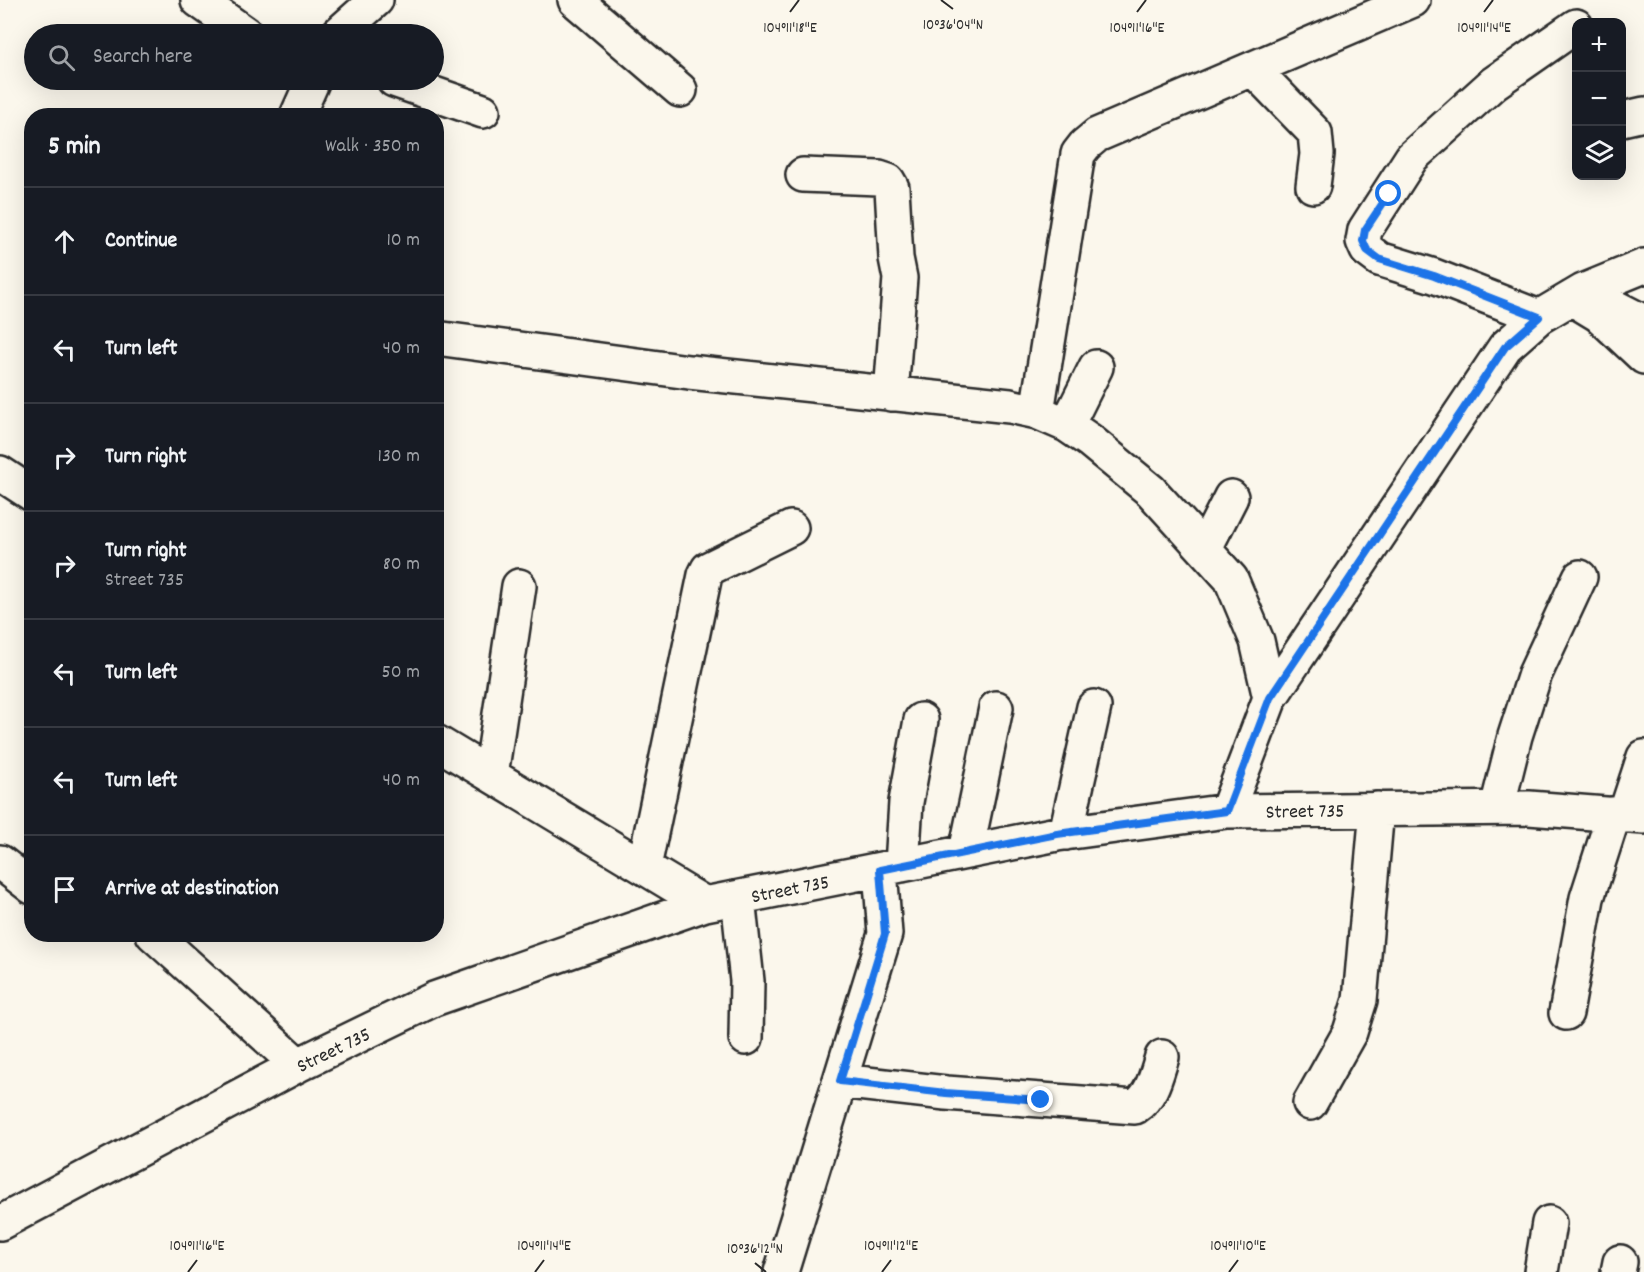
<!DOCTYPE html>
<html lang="en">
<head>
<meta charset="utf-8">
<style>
  body { margin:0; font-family:Dekko,sans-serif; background:#20242c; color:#f1f3f6 }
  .controls { position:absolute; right:18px; top:18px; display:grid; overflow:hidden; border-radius:12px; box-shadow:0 6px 24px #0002 }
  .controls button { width:54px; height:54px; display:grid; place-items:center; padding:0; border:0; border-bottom:2px solid #363941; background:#171b24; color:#f1f3f6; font:30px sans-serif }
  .stop { position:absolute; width:18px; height:18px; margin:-14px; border:4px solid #1a73e8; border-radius:50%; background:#fff }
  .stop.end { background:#1a73e8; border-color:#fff; box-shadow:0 2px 6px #0008 }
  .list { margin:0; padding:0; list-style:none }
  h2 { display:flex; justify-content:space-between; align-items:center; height:78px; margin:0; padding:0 24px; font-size:26px }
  h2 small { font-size:20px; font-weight:400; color:#9ea1a6 }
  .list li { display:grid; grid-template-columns:39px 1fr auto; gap:18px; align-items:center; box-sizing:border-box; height:108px; padding:0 24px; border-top:2px solid #363941 }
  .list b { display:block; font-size:22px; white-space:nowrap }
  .list p { margin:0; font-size:20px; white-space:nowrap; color:#9ea1a6 }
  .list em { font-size:20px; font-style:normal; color:#9ea1a6 }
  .icon { flex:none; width:33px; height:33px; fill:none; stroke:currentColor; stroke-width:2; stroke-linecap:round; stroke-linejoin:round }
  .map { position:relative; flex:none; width:1644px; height:1272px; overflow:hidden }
  .search { position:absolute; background:#171b24; box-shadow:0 6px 24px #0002; left:24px; top:24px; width:420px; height:66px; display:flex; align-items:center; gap:15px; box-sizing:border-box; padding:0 21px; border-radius:33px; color:#9ea1a6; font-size:22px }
  .panel { position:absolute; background:#171b24; box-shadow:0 6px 24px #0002; left:24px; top:108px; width:420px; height:834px; border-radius:24px }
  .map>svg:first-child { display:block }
</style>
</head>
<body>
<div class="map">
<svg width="1644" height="1272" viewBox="0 0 1644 1272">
  <rect width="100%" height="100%" fill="#fbf7ec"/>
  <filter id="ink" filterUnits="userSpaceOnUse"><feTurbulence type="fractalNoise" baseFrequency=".0167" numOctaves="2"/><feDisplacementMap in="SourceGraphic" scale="12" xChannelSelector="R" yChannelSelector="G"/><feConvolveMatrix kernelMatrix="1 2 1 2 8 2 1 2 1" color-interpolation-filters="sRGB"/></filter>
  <g filter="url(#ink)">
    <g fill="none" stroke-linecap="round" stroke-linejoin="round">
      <defs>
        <path id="minor" d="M 198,0 L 246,34
          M 575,0 L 680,90
          M 338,34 L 376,0
          M 1253,69 L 1315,133 L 1317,154 L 1313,186
          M 394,80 L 483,111
          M 297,116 L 313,80
          M 1622,119 L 1644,114
          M 803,175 L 879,178 L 888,181 L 892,188 L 896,258 L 900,278 L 891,394
          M 1595,297 L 1644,322
          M 1571,298 L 1599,315 L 1644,357
          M 1539,317 L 1434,276 L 1379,259 L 1367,250 L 1363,241 L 1365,230 L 1412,157 L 1494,83 L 1576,26
          M 436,338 L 689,372 L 1010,406 L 1037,412 L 1067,425 L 1089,440 L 1151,491 L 1231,579 L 1257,641 L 1270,698 L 1227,811
          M 1037,412 L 1078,154 L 1085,145 L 1097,135 L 1413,0
          M 1067,425 L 1096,367
          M 0,473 L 32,494
          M 1205,548 L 1231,497
          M 1270,698 L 1505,347 L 1539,317 L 1583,291 L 1644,266
          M 436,742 L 705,904
          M 491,775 L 519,586
          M 1497,808 L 1515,736 L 1535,674 L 1580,577
          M 1625,815 L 1644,757
          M 1066,833 L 1094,707
          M 966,852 L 996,708
          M 0,862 L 32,887
          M 902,865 L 906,802 L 921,720
          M 644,867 L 705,575 L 708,569 L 791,528
          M 738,898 L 747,981 L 746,1038
          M 153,934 L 298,1065
          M 1566,1013 L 1587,898 L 1614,814
          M 840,1081 L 946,1093 L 1135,1107 C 1152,1096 1156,1076 1162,1057
          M 1310,1103 L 1350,1032 L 1360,1000 L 1377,809
          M 0,1223 L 298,1065 L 434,999 L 705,904 L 1057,834 L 1227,811 L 1529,808 L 1644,817
          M 781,1272 L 885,934 L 880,870
          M 1541,1272 L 1549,1223
          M 1618,1272 L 1620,1262"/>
      </defs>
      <use href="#minor" stroke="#2b2b2b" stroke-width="38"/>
      <use href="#minor" stroke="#fbf7ec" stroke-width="33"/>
    </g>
  </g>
  <g fill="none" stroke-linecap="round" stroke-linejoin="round" filter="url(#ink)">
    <path stroke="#1a73e8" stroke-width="8" d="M 1041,1100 L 946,1093 L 840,1081 L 885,934 L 880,870 L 1057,834 L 1227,811 L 1270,698 L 1505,347 L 1539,317 L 1434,276 L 1379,259 L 1367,250 L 1363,241 L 1365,230 L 1389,194"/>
  </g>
  <path fill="none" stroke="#2b2b2b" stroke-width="2" d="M 941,0 L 953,9M 790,12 L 799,0M 1137,12 L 1146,0M 1484,12 L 1493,0M 755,1263 L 766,1272M 188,1272 L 197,1260M 535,1272 L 544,1260M 882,1272 L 891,1260M 1229,1272 L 1238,1260"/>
  <g text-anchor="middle" stroke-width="4.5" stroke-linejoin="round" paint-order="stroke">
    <g font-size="20" fill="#2b2b2b" stroke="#fbf7ec">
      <text transform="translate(1305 810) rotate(-1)" y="7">Street 735</text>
      <text transform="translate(790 888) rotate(-11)" y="7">Street 735</text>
      <text transform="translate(333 1049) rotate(-26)" y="7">Street 735</text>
    </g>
  </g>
  <g font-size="15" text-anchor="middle" fill="#2b2b2b" stroke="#fbf7ec" stroke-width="4.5" stroke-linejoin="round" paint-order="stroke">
    <text x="953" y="29">10°36'04"N</text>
    <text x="790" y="32">104°11'18"E</text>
    <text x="1137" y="32">104°11'16"E</text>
    <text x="1484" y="32">104°11'14"E</text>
    <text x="197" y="1250">104°11'16"E</text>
    <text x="544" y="1250">104°11'14"E</text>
    <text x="891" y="1250">104°11'12"E</text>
    <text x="1238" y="1250">104°11'10"E</text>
    <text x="755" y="1253">10°36'12"N</text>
  </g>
</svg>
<div class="controls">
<button>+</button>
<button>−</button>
<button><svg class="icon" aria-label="layers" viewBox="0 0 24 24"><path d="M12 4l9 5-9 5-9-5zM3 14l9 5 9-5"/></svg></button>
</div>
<div class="stop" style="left:1389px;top:194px"></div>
<div class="stop end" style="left:1041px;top:1100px"></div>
<div class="search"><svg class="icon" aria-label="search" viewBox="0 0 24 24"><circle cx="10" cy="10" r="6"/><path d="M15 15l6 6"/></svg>Search here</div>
<section class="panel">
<h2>5 min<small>Walk · 350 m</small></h2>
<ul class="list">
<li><svg class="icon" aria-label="ahead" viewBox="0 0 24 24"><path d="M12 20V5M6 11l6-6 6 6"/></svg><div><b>Continue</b></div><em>10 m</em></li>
<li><svg class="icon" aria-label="left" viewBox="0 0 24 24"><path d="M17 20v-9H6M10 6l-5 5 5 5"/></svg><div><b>Turn left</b></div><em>40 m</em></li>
<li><svg class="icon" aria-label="right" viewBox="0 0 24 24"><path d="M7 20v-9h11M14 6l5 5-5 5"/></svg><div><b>Turn right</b></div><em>130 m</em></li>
<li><svg class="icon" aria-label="right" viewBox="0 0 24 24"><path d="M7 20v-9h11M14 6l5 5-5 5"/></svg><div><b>Turn right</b><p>Street 735</p></div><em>80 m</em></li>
<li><svg class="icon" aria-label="left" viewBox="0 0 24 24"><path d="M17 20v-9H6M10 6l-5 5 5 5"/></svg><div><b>Turn left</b></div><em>50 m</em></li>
<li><svg class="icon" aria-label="left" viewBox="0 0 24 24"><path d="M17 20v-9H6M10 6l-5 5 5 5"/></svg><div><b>Turn left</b></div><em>40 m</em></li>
<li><svg class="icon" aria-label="arrive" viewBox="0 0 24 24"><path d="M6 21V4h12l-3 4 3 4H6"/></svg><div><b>Arrive at destination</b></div></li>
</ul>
</section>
</div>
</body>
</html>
